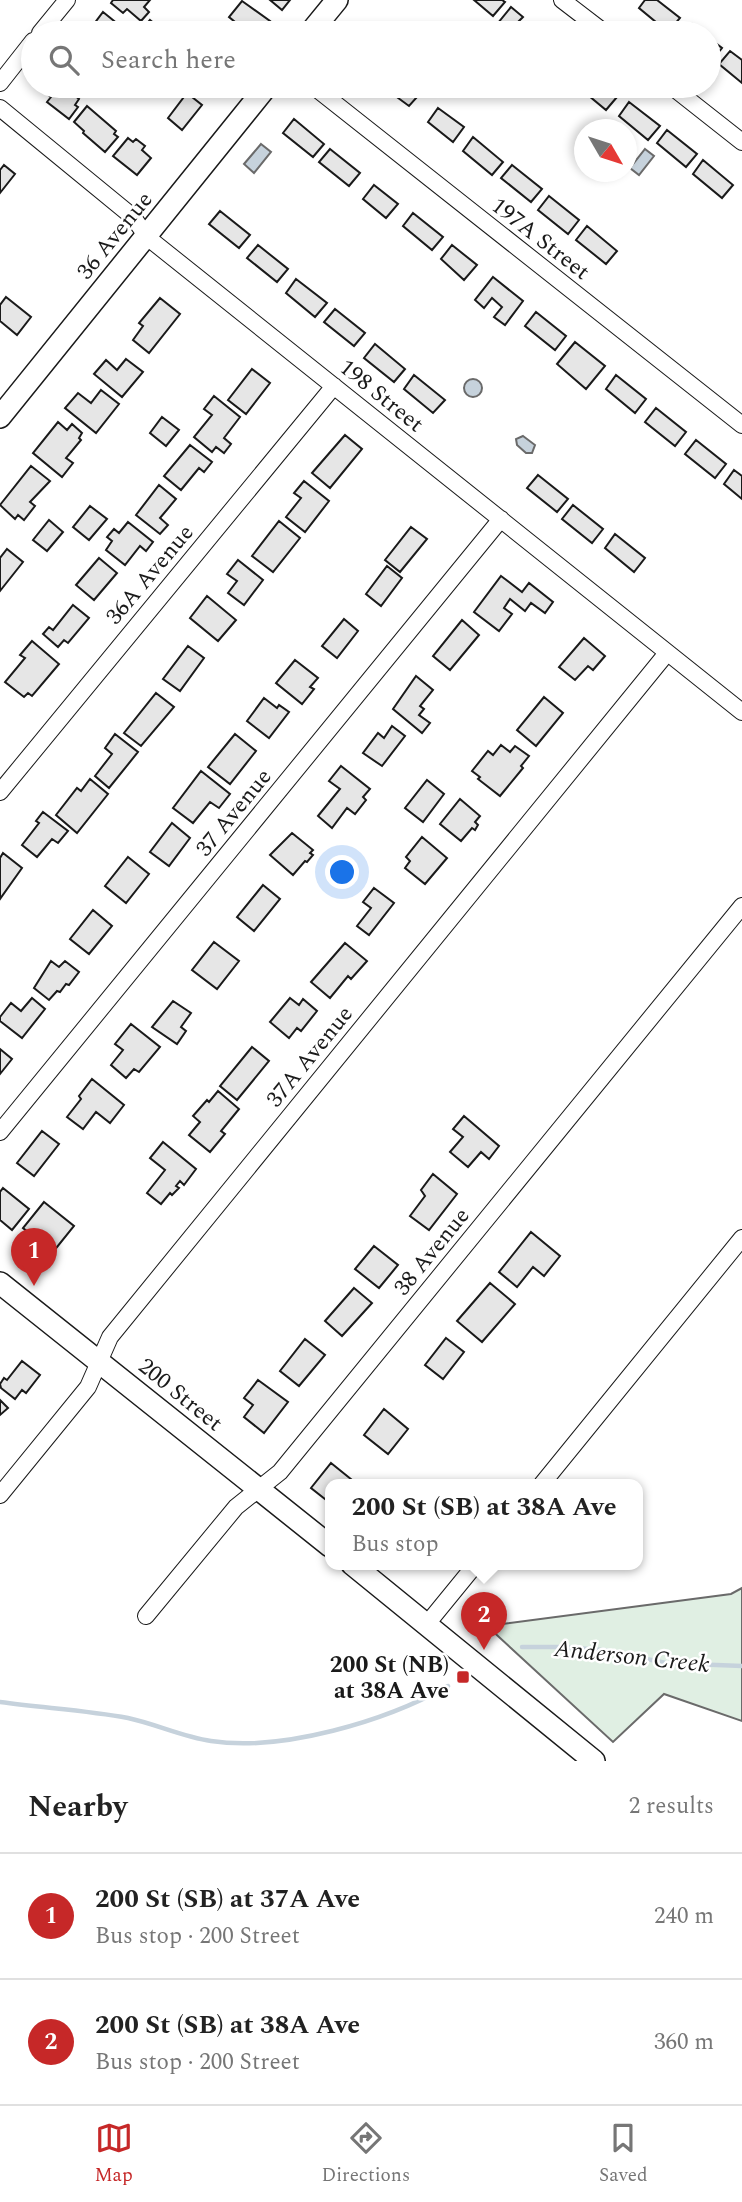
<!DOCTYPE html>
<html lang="en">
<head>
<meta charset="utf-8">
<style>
  body { margin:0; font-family:Spectral,serif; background:#f6f6f6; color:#222 }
  .compass { position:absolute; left:574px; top:119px; width:63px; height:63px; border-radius:50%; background:#fff; box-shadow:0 4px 10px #0003; rotate:129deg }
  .you { position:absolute; left:343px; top:873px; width:24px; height:24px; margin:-18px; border:5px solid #fff; border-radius:50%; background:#1a73e8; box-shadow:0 0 0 10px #1a73e833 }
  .badge { display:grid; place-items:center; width:46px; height:46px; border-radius:50%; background:#c62828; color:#fff; font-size:23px; font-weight:700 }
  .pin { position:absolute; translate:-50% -58px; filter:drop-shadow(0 2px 4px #0008) }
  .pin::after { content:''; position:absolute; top:37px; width:24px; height:21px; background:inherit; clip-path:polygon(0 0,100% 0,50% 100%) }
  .popup { position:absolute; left:325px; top:1479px; width:318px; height:91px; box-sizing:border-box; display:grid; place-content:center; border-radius:14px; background:#fff; filter:drop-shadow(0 2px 5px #0005); font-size:23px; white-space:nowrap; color:#767676 }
  .popup b { font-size:26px; color:#222 }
  .popup::after { content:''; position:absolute; left:50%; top:100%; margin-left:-14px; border:14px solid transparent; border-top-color:#fff }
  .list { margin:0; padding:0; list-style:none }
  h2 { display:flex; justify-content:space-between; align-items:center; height:91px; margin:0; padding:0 28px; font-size:30px }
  h2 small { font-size:23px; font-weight:400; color:#767676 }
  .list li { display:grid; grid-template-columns:46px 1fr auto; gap:21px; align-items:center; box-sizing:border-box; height:126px; padding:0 28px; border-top:2px solid #e0e0e0 }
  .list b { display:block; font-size:26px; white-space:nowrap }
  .list p { margin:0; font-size:23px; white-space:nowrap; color:#767676 }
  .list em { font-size:23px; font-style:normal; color:#767676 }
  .icon { flex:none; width:38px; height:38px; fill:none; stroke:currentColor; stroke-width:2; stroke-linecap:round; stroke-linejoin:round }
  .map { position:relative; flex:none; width:742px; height:1761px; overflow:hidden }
  .search { position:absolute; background:#fff; box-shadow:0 4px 10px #0003; left:21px; right:21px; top:21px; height:77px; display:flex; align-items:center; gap:18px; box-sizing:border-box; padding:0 24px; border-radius:38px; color:#767676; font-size:26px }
  .sheet { height:343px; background:#fff }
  nav { display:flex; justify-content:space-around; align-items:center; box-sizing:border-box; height:98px; border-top:2px solid #e0e0e0; background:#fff; font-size:19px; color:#767676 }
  nav a { display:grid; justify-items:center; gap:4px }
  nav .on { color:#c62828 }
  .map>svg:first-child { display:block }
</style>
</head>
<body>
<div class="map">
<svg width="742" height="1761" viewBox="0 0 742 1761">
  <rect width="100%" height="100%" fill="#fff"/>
  <path fill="#e0efe3" stroke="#6a6a6a" stroke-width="2" d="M 742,1588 L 742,1721 L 664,1694 L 613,1742 L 487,1626 L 731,1594 Z"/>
  <path fill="#c6d2dc" stroke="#6a6a6a" stroke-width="2" d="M 261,144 L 271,152 L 254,173 L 244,164 Z
    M 645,149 L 654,156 L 639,175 L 630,168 Z
    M464 388a9 9 0 1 1 18 0a9 9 0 1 1-18 0Z
    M 523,436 L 535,445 L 532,453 L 526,453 L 517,445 L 516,439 Z"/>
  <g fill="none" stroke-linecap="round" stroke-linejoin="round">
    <path stroke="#c6d2dc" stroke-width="4.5" d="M 522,1647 L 561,1647 L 603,1650 L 666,1663 L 742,1666
      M 0,1702 C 42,1708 86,1710 128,1718 C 156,1724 183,1737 211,1741 C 282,1752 386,1721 448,1686"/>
  </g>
  <path fill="#e6e6e6" stroke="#1a1a1a" stroke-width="2" d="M 113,0 L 150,0 L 144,7 L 149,12 L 141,21 L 127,9 L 123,13 L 111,3 Z
    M 270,0 L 290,0 L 282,10 Z
    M 474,0 L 502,0 L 505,2 L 493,16 Z
    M 645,0 L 657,0 L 680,18 L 668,32 L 639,8 Z
    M 242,1 L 270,21 L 261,33 L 254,33 L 250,30 L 248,33 L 227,32 L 235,22 L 229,17 Z
    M 511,7 L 523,17 L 518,22 L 532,33 L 498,33 L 493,29 Z
    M 103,12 L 129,33 L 99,33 L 101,31 L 94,24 Z
    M 150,20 L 166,33 L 139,33 Z
    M 692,24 L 703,33 L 685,33 Z
    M 709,38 L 722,48 L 711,62 L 709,60 Z
    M 730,51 L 742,60 L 742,83 L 719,64 Z
    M 47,86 L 63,86 L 79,99 L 75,105 L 78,107 L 69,119 L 47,102 L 51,97 L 43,91 Z
    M 388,86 L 424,86 L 426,87 L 409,106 L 386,89 Z
    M 577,86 L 604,86 L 617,97 L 606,110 Z
    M 187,93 L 202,105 L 182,130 L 168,118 Z
    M 629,102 L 660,126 L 648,140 L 619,116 Z
    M 87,106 L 116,131 L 114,134 L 118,137 L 105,152 L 83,133 L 84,131 L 74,122 Z
    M 438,108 L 464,127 L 453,142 L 428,122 Z
    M 294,119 L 324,144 L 313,157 L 283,133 Z
    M 667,130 L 697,154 L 686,167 L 657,143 Z
    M 473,137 L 503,162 L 492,175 L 463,151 Z
    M 128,138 L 133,142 L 136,139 L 145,146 L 142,150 L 151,158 L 137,175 L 113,156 Z
    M 330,149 L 360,173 L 349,186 L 319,162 Z
    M 703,160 L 733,185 L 722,198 L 693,174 Z
    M 4,165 L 15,174 L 0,193 L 0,170 Z
    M 512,165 L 542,189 L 531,202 L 501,178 Z
    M 374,185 L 398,204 L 386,218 L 363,199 Z
    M 549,196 L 579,220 L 568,234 L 538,210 Z
    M 220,211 L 250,235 L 239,248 L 209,224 Z
    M 413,213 L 443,237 L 432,250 L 403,226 Z
    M 587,226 L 617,251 L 606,264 L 576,240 Z
    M 258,245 L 288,269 L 277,282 L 247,258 Z
    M 452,245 L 477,265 L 464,280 L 441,259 Z
    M 493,277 L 523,301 L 505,325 L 494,317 L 502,307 L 492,298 L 484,308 L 475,300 Z
    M 296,279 L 327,303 L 315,317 L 286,293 Z
    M 6,297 L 31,317 L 17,335 L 0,321 L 0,305 Z
    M 160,298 L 180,314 L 149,353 L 133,340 L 143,326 L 139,323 Z
    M 335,309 L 365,333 L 354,346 L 324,322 Z
    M 536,312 L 566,336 L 555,350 L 525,326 Z
    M 575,342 L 605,366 L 586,389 L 557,364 Z
    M 375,344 L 405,369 L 394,382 L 364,358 Z
    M 126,359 L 143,372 L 122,397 L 94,374 L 106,360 L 117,370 Z
    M 252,369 L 270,383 L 246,414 L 228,400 Z
    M 414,375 L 445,400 L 433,413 L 404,389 Z
    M 616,375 L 646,399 L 635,413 L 606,389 Z
    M 101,390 L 119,404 L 96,433 L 65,408 L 78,393 L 91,403 Z
    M 214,396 L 240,417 L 224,438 L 231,444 L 224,453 L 216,447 L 212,452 L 194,437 L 212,415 L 204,409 Z
    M 656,408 L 686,432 L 675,446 L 645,422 Z
    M 162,417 L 179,430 L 166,446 L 150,433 Z
    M 58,422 L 67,430 L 72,424 L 82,433 L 79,438 L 81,440 L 66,458 L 73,463 L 62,477 L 33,453 Z
    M 345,435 L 362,449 L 330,488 L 312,473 Z
    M 696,440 L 726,464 L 715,478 L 685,454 Z
    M 190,445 L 212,462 L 204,472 L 199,468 L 181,490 L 164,476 Z
    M 31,466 L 50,481 L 30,502 L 35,506 L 24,520 L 18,515 L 15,519 L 0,505 Z
    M 734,470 L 742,476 L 742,499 L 724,484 Z
    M 538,475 L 568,499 L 557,512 L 527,488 Z
    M 304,481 L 329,501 L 305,532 L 286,517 L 301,498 L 294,493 Z
    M 159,485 L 176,499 L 160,518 L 168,525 L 160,534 L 136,515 Z
    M 573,505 L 603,529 L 592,543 L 562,519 Z
    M 90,506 L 107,519 L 89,540 L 73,527 Z
    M 49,520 L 63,532 L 47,551 L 33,540 Z
    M 279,521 L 300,538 L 273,572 L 252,556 Z
    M 128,522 L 153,542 L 146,551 L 140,546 L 125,565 L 106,550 L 112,541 L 107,537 L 114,529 L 119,533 Z
    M 411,527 L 427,539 L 400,572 L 385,560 Z
    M 615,534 L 645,558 L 634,572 L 605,548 Z
    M 7,549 L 23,562 L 0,591 L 0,558 Z
    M 99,558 L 117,573 L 94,600 L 76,585 Z
    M 238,560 L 263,580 L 244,605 L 228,593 L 237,581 L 227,574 Z
    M 387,566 L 402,578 L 381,606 L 366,594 Z
    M 501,576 L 522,592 L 529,583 L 553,602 L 545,613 L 531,603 L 525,611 L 510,599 L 504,608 L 512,614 L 499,631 L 474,612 Z
    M 207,596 L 236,620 L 218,641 L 190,618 Z
    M 73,605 L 89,618 L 68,643 L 64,640 L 58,647 L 43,634 L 49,627 L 53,630 Z
    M 344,619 L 358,631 L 337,658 L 322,646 Z
    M 462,620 L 479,635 L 450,670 L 433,656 Z
    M 584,638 L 605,656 L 593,670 L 588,666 L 575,680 L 559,667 Z
    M 32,641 L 59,664 L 32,696 L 28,693 L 24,697 L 5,682 L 25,658 L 20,655 Z
    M 188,646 L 204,658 L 180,691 L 163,679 Z
    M 295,660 L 318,678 L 310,687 L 314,689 L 302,704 L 276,683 Z
    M 416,676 L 433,690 L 420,706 L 424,709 L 419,715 L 430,723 L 422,733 L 393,709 Z
    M 156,693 L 174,707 L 141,746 L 124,733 Z
    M 544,697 L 563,713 L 536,746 L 517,730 Z
    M 264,698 L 277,708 L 279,705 L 289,712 L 269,738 L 247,721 Z
    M 392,726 L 405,736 L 382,766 L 363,753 L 378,733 L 384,738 Z
    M 115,734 L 138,752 L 109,788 L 95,776 L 112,754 L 105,748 Z
    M 235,734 L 256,751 L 230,784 L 208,767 Z
    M 501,745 L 510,752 L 515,746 L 529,756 L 521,766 L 523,768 L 500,796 L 478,779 L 480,777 L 472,771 L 488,751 L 493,755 Z
    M 341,766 L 370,789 L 363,797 L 366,800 L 355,814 L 347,808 L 332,828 L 318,816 L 340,789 L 329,781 Z
    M 201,771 L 230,794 L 219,808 L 210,802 L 193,823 L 173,808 Z
    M 90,779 L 108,794 L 77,833 L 56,815 L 77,788 L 81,791 Z
    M 427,780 L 444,794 L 423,822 L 405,808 Z
    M 460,799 L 480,816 L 475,822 L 478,825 L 475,830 L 472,828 L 461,841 L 440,824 Z
    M 43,812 L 68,831 L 58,843 L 52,839 L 37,857 L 22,845 L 39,823 L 36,821 Z
    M 172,823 L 190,838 L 169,866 L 150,852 Z
    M 292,833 L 313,850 L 310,853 L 313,855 L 307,862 L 305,861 L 293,875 L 270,855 Z
    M 422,837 L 447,858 L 425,884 L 405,868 L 410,861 L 406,857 Z
    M 3,853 L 22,868 L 0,899 L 0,858 Z
    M 128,857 L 149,874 L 126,903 L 105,886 Z
    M 263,885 L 280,899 L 254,931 L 237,917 Z
    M 374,888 L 394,903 L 369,935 L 357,926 L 371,908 L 363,902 Z
    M 93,910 L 112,926 L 89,954 L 70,939 Z
    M 214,942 L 239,961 L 217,989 L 192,970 Z
    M 345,943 L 367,961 L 351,979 L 348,976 L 330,998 L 311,982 Z
    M 51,961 L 59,967 L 65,961 L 79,972 L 69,985 L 66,984 L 60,992 L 57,991 L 49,1000 L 34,988 Z
    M 32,998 L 45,1009 L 22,1038 L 0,1021 L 0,1017 L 11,1003 L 21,1011 Z
    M 290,998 L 299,1005 L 303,999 L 317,1011 L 301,1031 L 297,1028 L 289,1038 L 270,1022 Z
    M 173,1001 L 191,1013 L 181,1027 L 186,1031 L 177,1044 L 152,1027 Z
    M 131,1024 L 160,1047 L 139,1072 L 134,1069 L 126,1078 L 111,1065 L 123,1050 L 115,1044 Z
    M 252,1047 L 269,1061 L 237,1100 L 220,1086 Z
    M 0,1049 L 12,1059 L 0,1074 Z
    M 92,1079 L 124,1105 L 110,1123 L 96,1112 L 83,1129 L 67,1117 L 81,1099 L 79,1096 Z
    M 218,1091 L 239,1109 L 221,1131 L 225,1134 L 210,1152 L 189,1135 L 200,1122 L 193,1116 L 207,1100 L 209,1102 Z
    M 464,1116 L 499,1146 L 489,1159 L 481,1152 L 468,1167 L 450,1152 L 463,1137 L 453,1129 Z
    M 42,1131 L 59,1144 L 34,1176 L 17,1163 Z
    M 163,1142 L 196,1169 L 184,1185 L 180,1181 L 176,1186 L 179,1188 L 172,1195 L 170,1193 L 161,1204 L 147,1193 L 165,1170 L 150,1158 Z
    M 433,1174 L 457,1194 L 429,1230 L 410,1216 L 425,1196 L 421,1190 Z
    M 3,1188 L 29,1209 L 12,1230 L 0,1220 L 0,1192 Z
    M 44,1202 L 74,1226 L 53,1252 L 23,1228 Z
    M 531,1232 L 560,1256 L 544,1276 L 533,1267 L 517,1287 L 499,1272 Z
    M 374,1246 L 398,1265 L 379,1288 L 355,1269 Z
    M 490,1283 L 515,1304 L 482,1342 L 457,1321 Z
    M 354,1288 L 372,1303 L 342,1336 L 325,1321 Z
    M 446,1338 L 464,1352 L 443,1379 L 425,1365 Z
    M 305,1339 L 325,1355 L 299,1386 L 280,1371 Z
    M 22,1361 L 40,1375 L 26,1393 L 22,1390 L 15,1399 L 1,1388 L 0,1384 L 4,1378 L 7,1380 Z
    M 258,1380 L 288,1402 L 264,1433 L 244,1417 L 253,1405 L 244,1398 Z
    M 0,1400 L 8,1408 L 0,1415 Z
    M 384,1409 L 408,1429 L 388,1454 L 364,1435 Z
    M 331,1463 L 357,1484 L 330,1484 L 330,1503 L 311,1488 Z"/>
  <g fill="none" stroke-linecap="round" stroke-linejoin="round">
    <defs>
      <path id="minor" d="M 562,0 L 605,33
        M 40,33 L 67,0
        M 0,83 L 33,41
        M 313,86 L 742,425
        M 671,86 L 742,142
        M 0,108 L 133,217 L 147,237 L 742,712
        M 0,792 L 334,386
        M 0,1132 L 501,519
        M 542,1484 L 742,1238
        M 0,1495 L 88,1387 L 110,1337 L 667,653
        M 146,1616 L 236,1507 L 280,1472 L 742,906
        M 427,1624 L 476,1564"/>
      <path id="major" d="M 310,33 L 337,0
        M 0,417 L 267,86
        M 0,1283 L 330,1546
        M 352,1564 L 594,1761"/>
    </defs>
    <use href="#minor" stroke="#1a1a1a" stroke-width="18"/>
    <use href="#major" stroke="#1a1a1a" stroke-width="24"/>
    <use href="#minor" stroke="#fff" stroke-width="16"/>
    <use href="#major" stroke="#fff" stroke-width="21"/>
  </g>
  <rect fill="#c62828" stroke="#fff" stroke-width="2.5" x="456" y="1670" width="14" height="14" rx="3.5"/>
  <g text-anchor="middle" stroke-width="5" stroke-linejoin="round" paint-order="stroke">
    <g font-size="23" fill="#1a1a1a" stroke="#fff">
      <text transform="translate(114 235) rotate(-51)" y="8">36 Avenue</text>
      <text transform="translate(541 238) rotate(38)" y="8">197A Street</text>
      <text transform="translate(382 395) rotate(39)" y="8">198 Street</text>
      <text transform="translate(149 574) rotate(-50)" y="8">36A Avenue</text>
      <text transform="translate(233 812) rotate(-51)" y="8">37 Avenue</text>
      <text transform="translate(309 1056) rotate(-51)" y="8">37A Avenue</text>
      <text transform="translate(431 1251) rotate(-51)" y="8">38 Avenue</text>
      <text transform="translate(181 1394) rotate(39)" y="8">200 Street</text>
    </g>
    <g font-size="23" font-weight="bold" fill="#1a1a1a" stroke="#fff" text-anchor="end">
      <text x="449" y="1672">200 St (NB)<tspan x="449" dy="26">at 38A Ave</tspan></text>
    </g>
    <g font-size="24" font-style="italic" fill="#1a1a1a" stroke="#fff">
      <text transform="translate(632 1656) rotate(6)" y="8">Anderson Creek</text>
    </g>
  </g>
</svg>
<svg class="compass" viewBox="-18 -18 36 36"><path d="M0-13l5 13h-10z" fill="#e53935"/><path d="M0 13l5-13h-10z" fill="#767676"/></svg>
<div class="you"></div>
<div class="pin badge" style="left:34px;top:1286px">1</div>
<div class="pin badge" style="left:484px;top:1650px">2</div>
<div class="popup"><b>200 St (SB) at 38A Ave</b>Bus stop</div>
<div class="search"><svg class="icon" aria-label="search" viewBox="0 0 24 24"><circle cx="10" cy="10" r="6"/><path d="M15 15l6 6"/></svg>Search here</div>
</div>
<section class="sheet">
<h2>Nearby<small>2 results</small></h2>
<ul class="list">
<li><span class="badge">1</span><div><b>200 St (SB) at 37A Ave</b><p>Bus stop · 200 Street</p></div><em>240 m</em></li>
<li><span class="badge">2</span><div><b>200 St (SB) at 38A Ave</b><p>Bus stop · 200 Street</p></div><em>360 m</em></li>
</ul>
</section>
<nav>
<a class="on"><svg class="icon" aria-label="map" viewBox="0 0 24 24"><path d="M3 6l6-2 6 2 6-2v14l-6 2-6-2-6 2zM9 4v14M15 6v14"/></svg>Map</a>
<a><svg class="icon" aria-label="directions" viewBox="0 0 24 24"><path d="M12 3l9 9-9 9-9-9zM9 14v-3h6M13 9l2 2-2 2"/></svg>Directions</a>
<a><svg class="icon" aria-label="saved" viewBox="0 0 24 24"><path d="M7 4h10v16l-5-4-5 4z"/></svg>Saved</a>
</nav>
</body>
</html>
